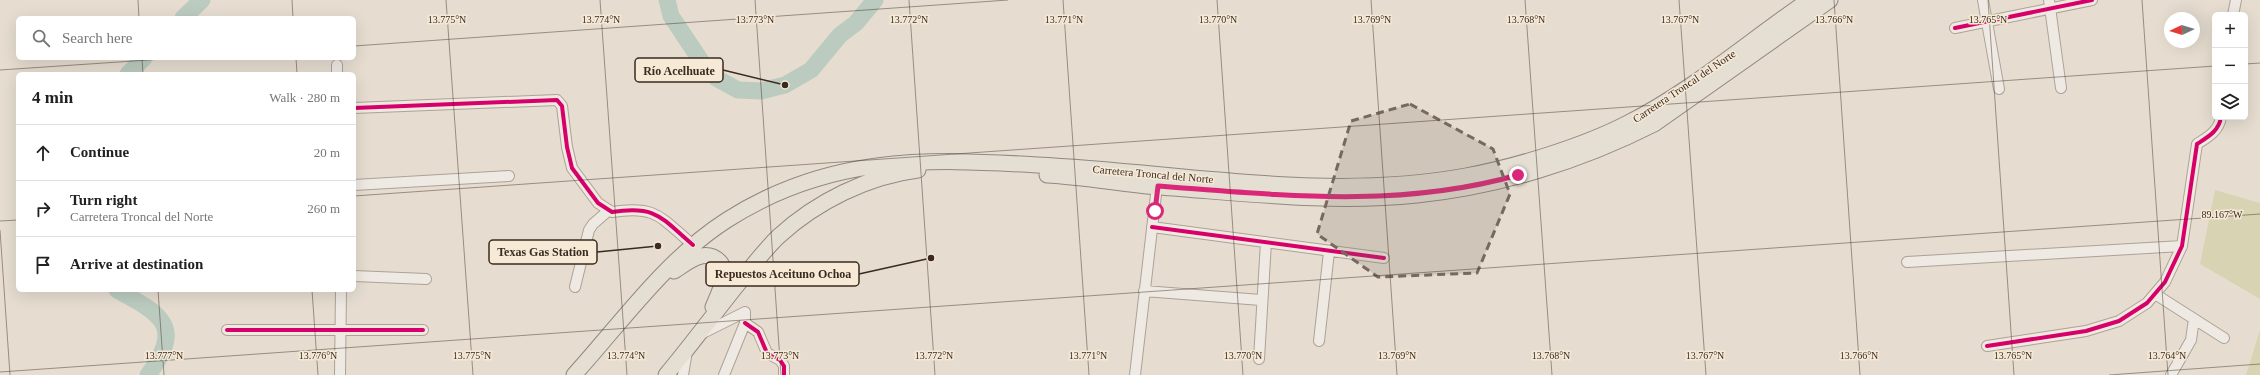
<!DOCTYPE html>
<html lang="en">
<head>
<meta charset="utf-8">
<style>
  body { margin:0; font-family:"Times New Roman",serif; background:#f2f2f2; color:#222 }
  .controls { position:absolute; right:12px; top:12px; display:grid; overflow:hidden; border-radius:6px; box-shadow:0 4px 16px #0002 }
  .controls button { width:36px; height:36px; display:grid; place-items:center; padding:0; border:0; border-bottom:1px solid #e0e0e0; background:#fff; color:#222; font:20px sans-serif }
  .compass { position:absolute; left:2164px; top:12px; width:36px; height:36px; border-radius:50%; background:#fff; box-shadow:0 4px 16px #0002; rotate:266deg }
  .stop { position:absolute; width:12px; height:12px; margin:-9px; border:3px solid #db2777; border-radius:50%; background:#fff }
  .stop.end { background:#db2777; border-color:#fff; box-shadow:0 1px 4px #0008 }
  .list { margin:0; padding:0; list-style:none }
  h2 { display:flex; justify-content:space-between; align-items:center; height:52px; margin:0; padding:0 16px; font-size:17px }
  h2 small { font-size:13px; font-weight:400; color:#767676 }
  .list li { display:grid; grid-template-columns:26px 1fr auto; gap:12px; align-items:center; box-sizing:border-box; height:56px; padding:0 16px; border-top:1px solid #e0e0e0 }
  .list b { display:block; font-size:15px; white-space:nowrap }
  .list p { margin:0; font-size:13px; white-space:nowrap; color:#767676 }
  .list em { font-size:13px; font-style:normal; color:#767676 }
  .icon { flex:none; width:22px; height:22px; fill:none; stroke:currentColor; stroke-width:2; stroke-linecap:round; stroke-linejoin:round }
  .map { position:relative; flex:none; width:2260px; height:375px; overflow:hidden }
  .search { position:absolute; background:#fff; box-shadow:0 4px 16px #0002; left:16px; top:16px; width:340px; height:44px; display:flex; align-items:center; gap:10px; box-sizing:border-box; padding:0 14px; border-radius:6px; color:#767676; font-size:15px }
  .panel { position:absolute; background:#fff; box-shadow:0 4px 16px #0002; left:16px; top:72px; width:340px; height:220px; border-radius:6px }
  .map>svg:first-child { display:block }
</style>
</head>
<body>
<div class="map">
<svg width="2260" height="375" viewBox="0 0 2260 375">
  <rect width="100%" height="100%" fill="#e6ddd0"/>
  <path fill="#d8d4b3" d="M 2215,190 L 2260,203 L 2260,299 L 2200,264 Z
    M 2260,330 L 2260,375 L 2246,375 Z"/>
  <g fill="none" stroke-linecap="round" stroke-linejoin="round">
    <path stroke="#bbcbbf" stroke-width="17" d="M 667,0 L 671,16 L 701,61 L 716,78 L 738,90 L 761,91 L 785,85 L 811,70 L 840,35 L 856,23 L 875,0
      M 183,18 L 202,0
      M 128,74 L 144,58
      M 117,290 C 161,314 185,326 148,375"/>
    <defs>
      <path id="street" d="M 1983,0 L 1999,89
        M 2049,0 L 2061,88
        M 2233,15 L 2236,0
        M 1955,28 L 2092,0
        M 337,65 L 337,74
        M 354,108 L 557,100 L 562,106 L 567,147 L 572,168 L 598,203 L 612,212 C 657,205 661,218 693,245
        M 354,185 L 509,176
        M 1152,227 L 1384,258
        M 1907,262 L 2182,246
        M 354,276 L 426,279
        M 575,287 L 589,230 L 593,224 L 608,211
        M 1144,291 L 1261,300
        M 2155,294 L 2224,338
        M 745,323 L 758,332 L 767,353 L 780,360 L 784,366 L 784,375
        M 227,330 L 423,330
        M 701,334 L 745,312 L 745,323 L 724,375
        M 1319,341 L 1329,252
        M 1987,346 L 2086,331 L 2119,321 L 2147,303 L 2165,282 L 2182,246 L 2197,144 C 2208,137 2219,131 2221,117
        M 1259,359 L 1266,242
        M 340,375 L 341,290
        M 683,375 L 687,351
        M 1135,375 L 1157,186
        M 2171,375 L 2191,340 L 2194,319"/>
      <path id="primary" d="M 1047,175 C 1085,177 1122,184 1159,187 C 1244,193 1331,204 1417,195 C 1498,187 1581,161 1654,124 L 1830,0
        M 674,271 C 681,267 689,260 698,257 C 703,255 708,255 713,257 C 734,267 719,292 713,307
        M 574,375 C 622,322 666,259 727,220 C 827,156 924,158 1037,165 C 1180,172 1324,202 1466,176 C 1515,167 1584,146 1628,123 C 1693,90 1749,41 1809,0
        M 666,375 C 691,345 714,314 738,284 C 751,268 764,250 779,236 C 816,202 868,176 918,170"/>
    </defs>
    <use href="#street" stroke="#aca298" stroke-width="12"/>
    <use href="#primary" stroke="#91887f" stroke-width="17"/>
    <use href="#street" stroke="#eee9e2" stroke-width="10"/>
    <use href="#primary" stroke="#e5ded3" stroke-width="15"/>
    <defs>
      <path id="cycleway" d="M 1955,28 L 2092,0
        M 354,108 L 557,100 L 562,106 L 567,147 L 572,168 L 598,203 L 612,212 C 657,205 661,218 693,245
        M 1152,227 L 1384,258
        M 745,323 L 758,332 L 767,353 L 780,360 L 784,366 L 784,375
        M 227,330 L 423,330
        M 1987,346 L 2086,331 L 2119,321 L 2147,303 L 2165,282 L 2182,246 L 2197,144 C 2208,137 2219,131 2221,117"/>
    </defs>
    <use href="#cycleway" stroke="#f6ead7" stroke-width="6"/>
    <use href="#cycleway" stroke="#d6006c" stroke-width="4"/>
  </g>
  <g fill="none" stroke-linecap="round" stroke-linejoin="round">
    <path stroke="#db2777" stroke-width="5" d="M 1155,211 L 1158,186 C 1280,195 1398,209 1518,175"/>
  </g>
  <path fill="#77695e" fill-opacity="0.2" stroke="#77695e" stroke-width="3" stroke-dasharray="8 5" stroke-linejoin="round" d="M 1410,104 L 1493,149 L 1510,194 L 1477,273 L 1378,277 L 1317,234 L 1351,121 Z"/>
  <path fill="none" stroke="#3b2a20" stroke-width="1" stroke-opacity="0.45" d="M 138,0 L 139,18M 292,0 L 293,18M 446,0 L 473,375M 600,0 L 627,375M 755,0 L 781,375M 909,0 L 935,375M 1063,0 L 1089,375M 1217,0 L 1243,375M 1371,0 L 1397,375M 1525,0 L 1552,375M 1679,0 L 1706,375M 1834,0 L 1860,375M 1988,0 L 2014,375M 2142,0 L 2168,375M 354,46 L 1008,0M 142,58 L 143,74M 296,58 L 297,74M 2245,64 L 2260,63M 0,70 L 178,58M 354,196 L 2215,66M 0,221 L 18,220M 0,230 L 10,375M 158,290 L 164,375M 312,290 L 318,375M 0,372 L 2260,214M 2109,375 L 2260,364"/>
  <g text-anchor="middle" stroke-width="3" stroke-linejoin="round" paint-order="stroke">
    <g font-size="11" fill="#3b2a20" stroke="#f6ead7">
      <text transform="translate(1684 86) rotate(-34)" y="4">Carretera Troncal del Norte</text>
      <text transform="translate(1153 174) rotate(5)" y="4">Carretera Troncal del Norte</text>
    </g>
  </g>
  <g font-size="10" text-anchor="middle" fill="#3b2a20" stroke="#f6ead7" stroke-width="3" stroke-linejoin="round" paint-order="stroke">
    <text x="447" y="23">13.775°N</text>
    <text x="601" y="23">13.774°N</text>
    <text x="755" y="23">13.773°N</text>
    <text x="909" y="23">13.772°N</text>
    <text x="1064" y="23">13.771°N</text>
    <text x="1218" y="23">13.770°N</text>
    <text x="1372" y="23">13.769°N</text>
    <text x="1526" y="23">13.768°N</text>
    <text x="1680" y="23">13.767°N</text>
    <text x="1834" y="23">13.766°N</text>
    <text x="1988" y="23">13.765°N</text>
    <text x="2222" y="218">89.167°W</text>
    <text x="164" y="359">13.777°N</text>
    <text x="318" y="359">13.776°N</text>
    <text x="472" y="359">13.775°N</text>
    <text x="626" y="359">13.774°N</text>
    <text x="780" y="359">13.773°N</text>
    <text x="934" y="359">13.772°N</text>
    <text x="1088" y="359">13.771°N</text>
    <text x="1243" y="359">13.770°N</text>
    <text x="1397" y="359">13.769°N</text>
    <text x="1551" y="359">13.768°N</text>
    <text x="1705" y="359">13.767°N</text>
    <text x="1859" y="359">13.766°N</text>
    <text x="2013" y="359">13.765°N</text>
    <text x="2167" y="359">13.764°N</text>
  </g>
  <path fill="none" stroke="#3b2a20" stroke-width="1.5" d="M785 85L723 70M658 246L597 252M931 258L859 274"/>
  <g fill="#3b2a20" stroke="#f6ead7" stroke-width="1.5">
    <circle cx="785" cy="85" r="4"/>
    <circle cx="658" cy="246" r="4"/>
    <circle cx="931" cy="258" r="4"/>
  </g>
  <g fill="#f6ead7" stroke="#3b2a20" stroke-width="1.5">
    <rect x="635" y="58" width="88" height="24" rx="4"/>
    <rect x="489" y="240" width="108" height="24" rx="4"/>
    <rect x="706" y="262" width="153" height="24" rx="4"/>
  </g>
  <g font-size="12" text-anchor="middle" font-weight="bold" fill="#3b2a20">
    <text x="679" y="75">Río Acelhuate</text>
    <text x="543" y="256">Texas Gas Station</text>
    <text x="783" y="278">Repuestos Aceituno Ochoa</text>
  </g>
</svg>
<div class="controls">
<button>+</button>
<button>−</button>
<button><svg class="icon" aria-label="layers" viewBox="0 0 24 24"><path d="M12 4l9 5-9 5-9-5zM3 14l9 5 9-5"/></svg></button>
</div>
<svg class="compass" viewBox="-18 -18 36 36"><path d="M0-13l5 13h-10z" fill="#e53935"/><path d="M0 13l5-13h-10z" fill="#767676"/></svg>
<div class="stop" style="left:1155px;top:211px"></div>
<div class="stop end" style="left:1518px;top:175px"></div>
<div class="search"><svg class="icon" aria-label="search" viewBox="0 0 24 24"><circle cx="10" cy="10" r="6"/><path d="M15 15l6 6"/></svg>Search here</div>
<section class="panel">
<h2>4 min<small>Walk · 280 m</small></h2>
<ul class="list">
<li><svg class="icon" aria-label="ahead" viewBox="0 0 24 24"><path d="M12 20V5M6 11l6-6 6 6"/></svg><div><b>Continue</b></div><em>20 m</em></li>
<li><svg class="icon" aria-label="right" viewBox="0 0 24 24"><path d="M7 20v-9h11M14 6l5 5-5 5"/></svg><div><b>Turn right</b><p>Carretera Troncal del Norte</p></div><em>260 m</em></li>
<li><svg class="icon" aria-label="arrive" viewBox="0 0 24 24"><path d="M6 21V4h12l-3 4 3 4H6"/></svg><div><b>Arrive at destination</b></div></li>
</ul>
</section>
</div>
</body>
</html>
